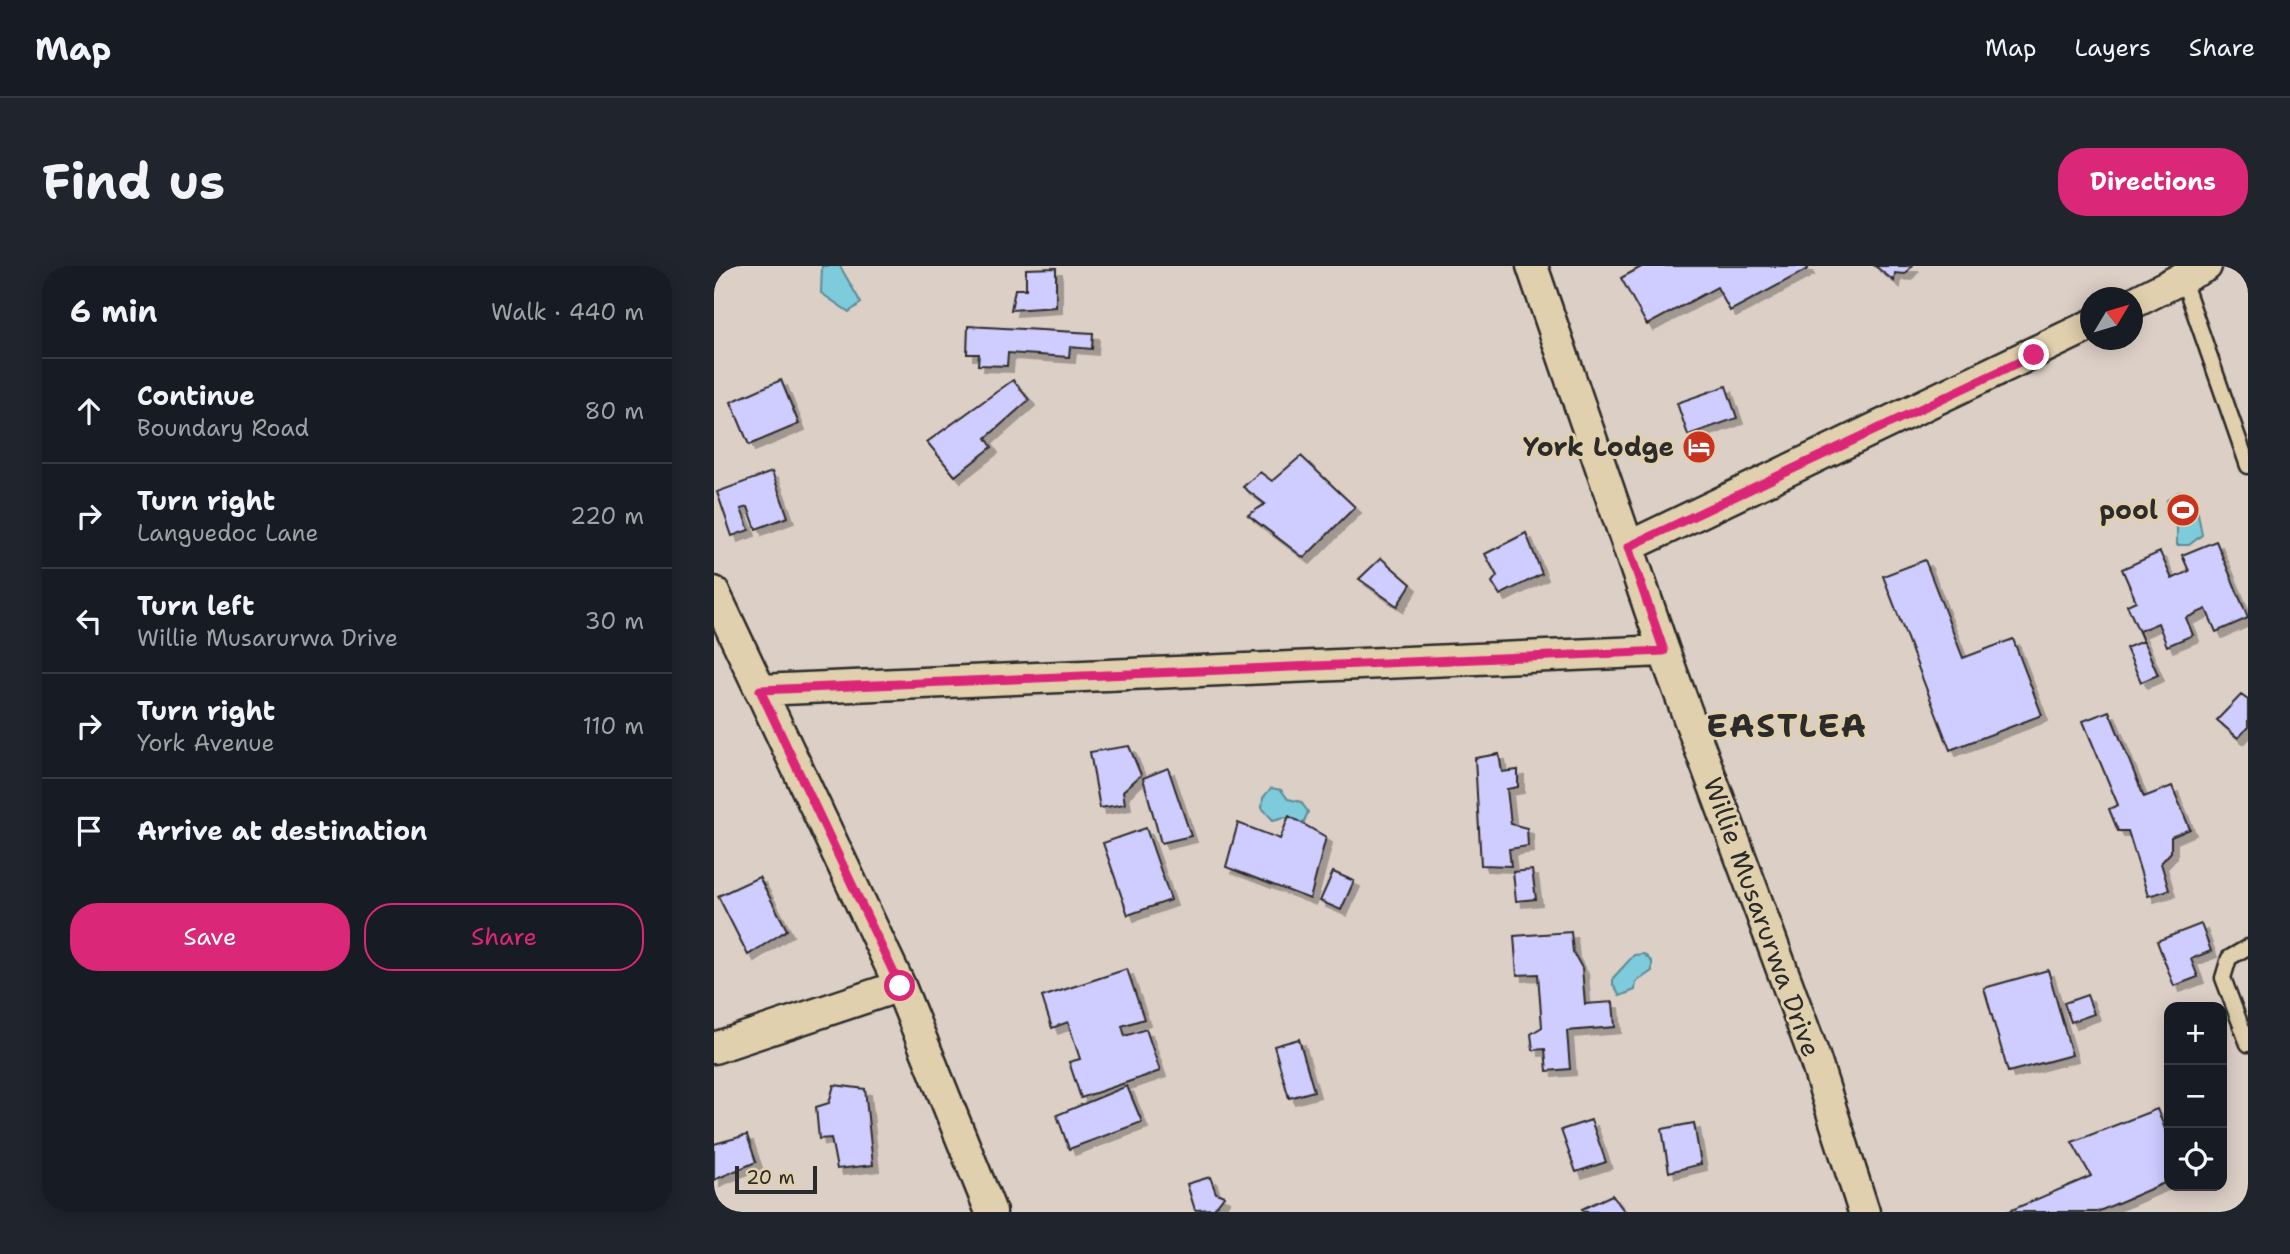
<!DOCTYPE html>
<html lang="en">
<head>
<meta charset="utf-8">
<style>
  body { margin:0; font-family:"Shantell Sans",sans-serif; background:#20242c; color:#f1f3f6 }
  .controls { position:absolute; right:21px; bottom:21px; display:grid; overflow:hidden; border-radius:14px; box-shadow:0 4px 18px #0003 }
  .controls button { width:63px; height:63px; display:grid; place-items:center; padding:0; border:0; border-bottom:2px solid #363941; background:#171b24; color:#f1f3f6; font:35px sans-serif }
  .compass { position:absolute; left:1366px; top:21px; width:63px; height:63px; border-radius:50%; background:#171b24; box-shadow:0 4px 18px #0003; rotate:52deg }
  .scale { position:absolute; left:21px; bottom:18px; width:82px; box-sizing:border-box; padding-left:7px; border:4px solid #2b2b2b; border-top:0; font-size:19px; line-height:24px; white-space:nowrap; color:#2b2b2b; -webkit-text-stroke:5px #e1d0ad; paint-order:stroke }
  .stop { position:absolute; width:21px; height:21px; margin:-16px; border:5px solid #db2777; border-radius:50%; background:#fff }
  .stop.end { background:#db2777; border-color:#fff; box-shadow:0 2px 7px #0008 }
  .list { margin:0; padding:0; list-style:none }
  h2 { display:flex; justify-content:space-between; align-items:center; height:91px; margin:0; padding:0 28px; font-size:30px }
  h2 small { font-size:23px; font-weight:400; color:#9ea1a6 }
  .list li { display:grid; grid-template-columns:46px 1fr auto; gap:21px; align-items:center; box-sizing:border-box; height:105px; padding:0 28px; border-top:2px solid #363941 }
  .list b { display:block; font-size:26px; white-space:nowrap }
  .list p { margin:0; font-size:23px; white-space:nowrap; color:#9ea1a6 }
  .list em { font-size:23px; font-style:normal; color:#9ea1a6 }
  .actions { display:flex; gap:14px; padding:21px 28px }
  .actions a { flex:1; padding:16px 0; border:2px solid #db2777; border-radius:28px; text-align:center; font-size:24px; color:#db2777 }
  .actions .main { background:#db2777; color:#fff }
  .icon { flex:none; width:38px; height:38px; fill:none; stroke:currentColor; stroke-width:2; stroke-linecap:round; stroke-linejoin:round }
  .map { position:relative; flex:none; width:1534px; height:946px; overflow:hidden; border-radius:28px }
  header { display:flex; align-items:center; gap:42px; box-sizing:border-box; height:98px; padding:0 35px; background:#171b24; border-bottom:2px solid #363941 }
  header strong { font-size:33px }
  nav { display:flex; gap:38px; margin-inline-start:auto; font-size:24px }
  .intro { display:flex; align-items:center; justify-content:space-between; box-sizing:border-box; height:168px; padding:0 42px }
  h1 { margin:0; font-size:49px }
  .button { padding:18px 32px; border-radius:28px; background:#db2777; color:#fff; font-size:24px; font-weight:700 }
  main { display:flex; gap:42px; padding:0 42px }
  aside { flex:1; background:#171b24; border-radius:28px; box-shadow:0 4px 18px #0003 }
  .map>svg:first-child { display:block }
</style>
</head>
<body>
<header>
<strong>Map</strong>
<nav><a>Map</a><a>Layers</a><a>Share</a></nav>
</header>
<div class="intro"><h1>Find us</h1><a class="button">Directions</a></div>
<main>
<aside>
<h2>6 min<small>Walk · 440 m</small></h2>
<ul class="list">
<li><svg class="icon" aria-label="ahead" viewBox="0 0 24 24"><path d="M12 20V5M6 11l6-6 6 6"/></svg><div><b>Continue</b><p>Boundary Road</p></div><em>80 m</em></li>
<li><svg class="icon" aria-label="right" viewBox="0 0 24 24"><path d="M7 20v-9h11M14 6l5 5-5 5"/></svg><div><b>Turn right</b><p>Languedoc Lane</p></div><em>220 m</em></li>
<li><svg class="icon" aria-label="left" viewBox="0 0 24 24"><path d="M17 20v-9H6M10 6l-5 5 5 5"/></svg><div><b>Turn left</b><p>Willie Musarurwa Drive</p></div><em>30 m</em></li>
<li><svg class="icon" aria-label="right" viewBox="0 0 24 24"><path d="M7 20v-9h11M14 6l5 5-5 5"/></svg><div><b>Turn right</b><p>York Avenue</p></div><em>110 m</em></li>
<li><svg class="icon" aria-label="arrive" viewBox="0 0 24 24"><path d="M6 21V4h12l-3 4 3 4H6"/></svg><div><b>Arrive at destination</b></div></li>
</ul>
<div class="actions"><a class="main">Save</a><a>Share</a></div>
</aside>
<div class="map">
<svg width="1534" height="946" viewBox="0 0 1534 946">
  <defs>
    <filter id="shadow"><feDropShadow dx="6" dy="6" stdDeviation="0" flood-color="#0004"/></filter>
  </defs>
  <rect width="100%" height="100%" fill="#dccfc6"/>
  <filter id="ink" filterUnits="userSpaceOnUse"><feTurbulence type="fractalNoise" baseFrequency=".0143" numOctaves="2"/><feDisplacementMap in="SourceGraphic" scale="14" xChannelSelector="R" yChannelSelector="G"/><feConvolveMatrix kernelMatrix="1 2 1 2 8 2 1 2 1" color-interpolation-filters="sRGB"/></filter>
  <g filter="url(#ink)">
    <path fill="#7ecbdc" stroke="#5d8b95" stroke-width="2" d="M 108,0 L 126,0 L 147,37 L 135,46 L 107,27 Z
      M 1466,225 L 1481,231 L 1488,269 L 1475,279 L 1463,279 L 1463,260 L 1455,253 L 1453,234 Z
      M 557,522 L 567,524 L 574,533 L 587,536 L 594,546 L 589,558 L 570,551 L 559,554 L 548,542 L 549,532 Z
      M 930,688 L 938,696 L 938,705 L 922,716 L 921,724 L 906,730 L 899,719 L 899,712 L 920,689 Z"/>
    <path fill="#cfccff" stroke="#2b2b2b" stroke-width="2" filter="url(#shadow)" d="M 929,0 L 1092,0 L 1094,3 L 1016,45 L 1003,21 L 933,59 L 907,12 Z
      M 1161,0 L 1198,0 L 1191,8 L 1181,7 L 1180,15 Z
      M 342,2 L 342,41 L 297,44 L 301,23 L 312,23 L 312,3 Z
      M 254,60 L 379,67 L 378,83 L 356,81 L 355,91 L 294,87 L 293,100 L 264,99 L 265,88 L 253,88 Z
      M 67,114 L 85,158 L 35,179 L 17,136 Z
      M 299,114 L 315,134 L 272,172 L 278,181 L 241,210 L 213,176 Z
      M 1012,120 L 1023,152 L 974,169 L 963,137 Z
      M 587,190 L 641,241 L 590,292 L 534,249 L 551,238 L 529,221 L 546,206 L 558,215 Z
      M 58,206 L 74,251 L 42,263 L 34,241 L 27,243 L 35,264 L 18,270 L 3,226 Z
      M 812,267 L 828,308 L 786,329 L 778,316 L 783,310 L 771,288 Z
      M 1502,275 L 1534,352 L 1502,366 L 1492,343 L 1472,352 L 1479,369 L 1453,380 L 1444,357 L 1425,365 L 1444,409 L 1427,416 L 1412,382 L 1429,375 L 1413,339 L 1422,335 L 1408,303 L 1446,286 L 1458,313 L 1475,305 L 1468,289 Z
      M 667,292 L 697,318 L 683,340 L 645,313 Z
      M 1211,294 L 1249,392 L 1299,373 L 1328,449 L 1236,484 L 1169,310 Z
      M 1527,429 L 1534,434 L 1534,461 L 1524,472 L 1503,454 Z
      M 1395,445 L 1430,531 L 1458,520 L 1476,563 L 1457,571 L 1457,586 L 1447,597 L 1455,624 L 1434,630 L 1414,565 L 1404,565 L 1395,543 L 1404,539 L 1369,455 Z
      M 415,480 L 427,509 L 409,525 L 411,538 L 386,542 L 376,486 Z
      M 785,488 L 788,506 L 804,504 L 804,521 L 793,523 L 797,558 L 813,562 L 814,580 L 795,583 L 797,600 L 767,599 L 761,492 Z
      M 454,502 L 477,570 L 447,577 L 429,512 Z
      M 575,550 L 612,571 L 596,633 L 512,601 L 524,557 L 566,573 Z
      M 432,562 L 457,634 L 414,649 L 389,577 Z
      M 818,604 L 822,633 L 802,635 L 799,606 Z
      M 619,606 L 640,615 L 627,644 L 606,635 Z
      M 45,611 L 73,664 L 34,689 L 4,630 Z
      M 1487,658 L 1497,685 L 1477,693 L 1484,711 L 1460,720 L 1443,675 Z
      M 857,666 L 859,686 L 868,702 L 871,738 L 899,736 L 901,761 L 853,765 L 856,803 L 833,805 L 831,783 L 819,784 L 817,768 L 828,761 L 824,708 L 803,709 L 800,670 Z
      M 413,703 L 430,753 L 408,760 L 411,770 L 432,763 L 446,805 L 367,832 L 355,796 L 366,793 L 354,756 L 338,762 L 328,731 Z
      M 1334,704 L 1358,789 L 1294,806 L 1270,722 Z
      M 1373,729 L 1380,748 L 1357,756 L 1350,737 Z
      M 585,773 L 600,825 L 575,832 L 560,780 Z
      M 120,819 L 151,823 L 159,899 L 123,903 L 117,872 L 105,873 L 102,841 L 115,837 Z
      M 413,820 L 428,856 L 355,883 L 343,849 Z
      M 1443,843 L 1455,873 L 1455,915 L 1383,946 L 1293,946 L 1377,910 L 1358,876 Z
      M 877,854 L 892,896 L 862,906 L 847,864 Z
      M 980,857 L 987,898 L 955,906 L 948,863 Z
      M 33,869 L 42,896 L 0,914 L 0,878 Z
      M 496,911 L 502,927 L 510,930 L 500,943 L 481,944 L 473,918 Z
      M 898,929 L 911,946 L 870,946 L 868,943 Z"/>
    <g fill="none" stroke-linecap="round" stroke-linejoin="round">
      <defs>
        <path id="service" d="M 1468,11 L 1534,200
          M 1534,681 L 1515,692 L 1509,712 L 1534,778"/>
        <path id="minor" d="M 818,0 L 950,385 L 1100,790 L 1150,946
          M 1419,37 L 1492,0
          M 914,281 L 1377,59
          M 0,326 L 186,720 L 277,946
          M 46,424 L 950,385
          M 0,782 L 186,720"/>
      </defs>
      <use href="#service" stroke="#2b2b2b" stroke-width="19"/>
      <use href="#minor" stroke="#2b2b2b" stroke-width="35"/>
      <use href="#service" stroke="#e1d0ad" stroke-width="14"/>
      <use href="#minor" stroke="#e1d0ad" stroke-width="30"/>
    </g>
  </g>
  <g fill="none" stroke-linecap="round" stroke-linejoin="round" filter="url(#ink)">
    <path stroke="#db2777" stroke-width="9" d="M 186,720 L 46,424 L 950,385 L 914,281 L 1320,89"/>
  </g>
  <defs>
    <symbol id="hotel-disc" viewBox="-11 -11 22 22"><circle r="9.5" fill="#c8321e" stroke="#e1d0ad"/><path d="M-6-4.5h1.5V1H6V5H4.5V3h-9V5H-6ZM-4 0a1.8 1.8 0 1 1 3.6 0ZM.5 0V-2.5h3Q6-2.5 6 0Z" fill="#fff"/></symbol>
    <symbol id="stadium-disc" viewBox="-11 -11 22 22"><circle r="9.5" fill="#c8321e" stroke="#e1d0ad"/><path d="M0-5a6.5 5 0 1 0 0 10a6.5 5 0 1 0 0-10ZM-3.5-1.8h7v3.6h-7Z" fill="#fff"/></symbol>
  </defs>
  <g fill-rule="evenodd">
    <use href="#hotel-disc" x="966" y="162" width="38" height="38"/>
    <use href="#stadium-disc" x="1450" y="225" width="38" height="38"/>
  </g>
  <g text-anchor="middle" stroke-width="6" stroke-linejoin="round" paint-order="stroke">
    <g font-size="26" font-weight="bold" fill="#2b2b2b" stroke="#e1d0ad" text-anchor="end">
      <text x="960" y="190">York Lodge</text>
      <text x="1444" y="253">pool</text>
    </g>
    <g font-size="26" fill="#2b2b2b" stroke="#e1d0ad">
      <text transform="translate(1048 651) rotate(70)" y="9">Willie Musarurwa Drive</text>
    </g>
    <g font-size="33" font-weight="bold" letter-spacing="2" fill="#2b2b2b" stroke="#e1d0ad">
      <text x="1073" y="471">EASTLEA</text>
    </g>
  </g>
</svg>
<div class="controls">
<button>+</button>
<button>−</button>
<button><svg class="icon" aria-label="locate" viewBox="0 0 24 24"><circle cx="12" cy="12" r="6"/><path d="M12 2v4M12 18v4M2 12h4M18 12h4"/></svg></button>
</div>
<svg class="compass" viewBox="-18 -18 36 36"><path d="M0-13l5 13h-10z" fill="#e53935"/><path d="M0 13l5-13h-10z" fill="#9ea1a6"/></svg>
<div class="scale">20 m</div>
<div class="stop" style="left:186px;top:720px"></div>
<div class="stop end" style="left:1320px;top:89px"></div>
</div>
</main>
</body>
</html>
